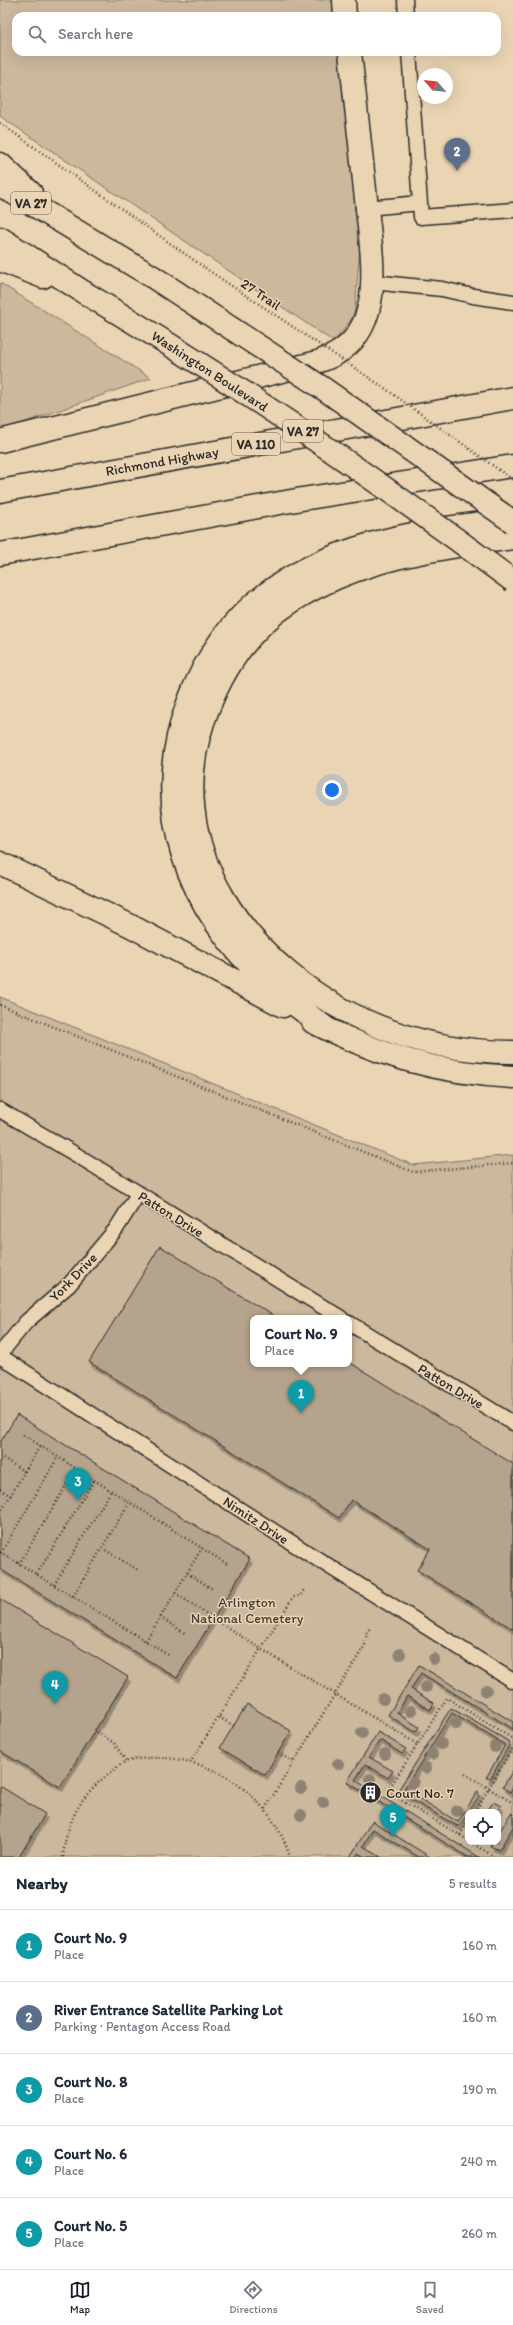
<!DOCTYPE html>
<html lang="en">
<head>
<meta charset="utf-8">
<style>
  body { margin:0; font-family:Itim,sans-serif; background:#f2f2f3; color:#1f2937 }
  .controls { position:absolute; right:12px; bottom:12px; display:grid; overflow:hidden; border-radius:8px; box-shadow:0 4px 16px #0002 }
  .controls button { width:36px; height:36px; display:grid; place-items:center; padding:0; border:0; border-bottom:1px solid #e0e1e3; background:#fff; color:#1f2937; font:20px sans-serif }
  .compass { position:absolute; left:417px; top:68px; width:36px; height:36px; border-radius:50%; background:#fff; box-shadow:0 4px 16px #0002; rotate:298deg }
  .you { position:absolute; left:332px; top:790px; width:14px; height:14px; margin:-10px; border:3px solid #fff; border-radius:50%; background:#1a73e8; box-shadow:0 0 0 6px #1a73e833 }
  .badge { display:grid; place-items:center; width:26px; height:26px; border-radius:50%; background:#111827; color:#fff; font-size:13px; font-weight:700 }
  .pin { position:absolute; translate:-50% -33px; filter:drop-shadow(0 1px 2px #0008) }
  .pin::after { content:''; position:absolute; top:21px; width:14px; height:12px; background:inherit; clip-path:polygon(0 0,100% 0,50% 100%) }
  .popup { position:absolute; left:250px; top:1315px; width:102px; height:52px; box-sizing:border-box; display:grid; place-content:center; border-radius:8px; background:#fff; filter:drop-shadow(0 1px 3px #0005); font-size:13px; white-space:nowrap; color:#747a83 }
  .popup b { font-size:15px; color:#1f2937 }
  .popup::after { content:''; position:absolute; left:50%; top:100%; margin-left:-8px; border:8px solid transparent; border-top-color:#fff }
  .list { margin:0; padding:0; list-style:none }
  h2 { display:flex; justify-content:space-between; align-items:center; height:52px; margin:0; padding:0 16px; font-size:17px }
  h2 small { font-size:13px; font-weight:400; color:#747a83 }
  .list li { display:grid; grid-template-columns:26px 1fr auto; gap:12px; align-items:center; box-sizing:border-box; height:72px; padding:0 16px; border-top:1px solid #e0e1e3 }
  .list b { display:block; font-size:15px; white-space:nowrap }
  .list p { margin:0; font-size:13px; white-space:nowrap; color:#747a83 }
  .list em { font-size:13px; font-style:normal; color:#747a83 }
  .icon { flex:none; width:22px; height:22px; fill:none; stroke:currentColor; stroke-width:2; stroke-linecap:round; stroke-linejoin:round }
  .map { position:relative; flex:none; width:513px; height:1857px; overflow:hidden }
  .search { position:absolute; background:#fff; box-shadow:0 4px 16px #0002; left:12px; right:12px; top:12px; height:44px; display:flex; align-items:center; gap:10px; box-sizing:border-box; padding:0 14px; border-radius:12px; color:#747a83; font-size:15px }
  .sheet { height:412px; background:#fff }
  nav { display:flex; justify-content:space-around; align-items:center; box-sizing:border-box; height:56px; border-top:1px solid #e0e1e3; background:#fff; font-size:11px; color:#747a83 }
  nav a { display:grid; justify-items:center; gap:2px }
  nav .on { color:#111827 }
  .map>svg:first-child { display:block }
</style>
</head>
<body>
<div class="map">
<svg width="513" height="1857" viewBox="0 0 513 1857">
  <defs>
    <filter id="shadow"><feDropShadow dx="2.5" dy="4.5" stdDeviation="0" flood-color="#0004"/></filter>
  </defs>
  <rect width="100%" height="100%" fill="#ead4b3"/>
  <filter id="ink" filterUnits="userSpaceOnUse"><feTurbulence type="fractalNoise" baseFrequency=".025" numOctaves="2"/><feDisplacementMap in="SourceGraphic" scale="8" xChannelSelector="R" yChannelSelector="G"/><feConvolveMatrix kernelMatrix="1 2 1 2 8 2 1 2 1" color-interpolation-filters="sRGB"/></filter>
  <g filter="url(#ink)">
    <path fill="#cbb89d" stroke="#7b7264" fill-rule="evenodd" d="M 0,0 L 335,0 L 337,16 L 16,16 L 16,52 L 342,52 L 360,246 L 355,310 L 351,320 L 334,342 L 0,116 Z
      M 0,283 L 151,378 L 0,431 Z
      M 0,997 L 413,1165 L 513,1155 L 513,1857 L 0,1857 ZM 253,1318 L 349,1318 L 349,1364 L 253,1364 ZM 468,1812 L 498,1812 L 498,1842 L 468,1842 Z"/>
    <path fill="#b5a48d" stroke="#2b2b2b" filter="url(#shadow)" d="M 160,1246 L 277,1318 L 253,1318 L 253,1364 L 349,1362 L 513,1464 L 513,1629 L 417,1570 L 430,1549 L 351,1500 L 339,1518 L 89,1362 Z
      M 17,1415 L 250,1559 L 177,1678 L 0,1569 L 0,1443 Z
      M 0,1599 L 128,1677 L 60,1787 L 0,1751 Z
      M 419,1665 L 513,1722 L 513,1729 L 421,1673 L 411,1689 L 434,1703 L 430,1710 L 407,1696 L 397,1713 L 419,1727 L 415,1732 L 388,1715 Z
      M 247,1704 L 291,1731 L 265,1775 L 220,1748 Z
      M 451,1708 L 508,1741 L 509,1745 L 491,1778 L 486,1778 L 505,1745 L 452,1713 L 404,1789 L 458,1822 L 478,1791 L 479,1796 L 460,1825 L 457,1826 L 400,1793 L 399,1789 Z
      M 378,1732 L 406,1749 L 402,1754 L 380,1740 L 369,1757 L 393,1771 L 388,1778 L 365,1764 L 355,1780 L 479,1857 L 468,1857 L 347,1782 Z
      M 513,1770 L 513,1787 L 510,1792 L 503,1787 Z
      M 0,1786 L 45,1814 L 19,1857 L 0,1857 Z
      M 493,1802 L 501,1806 L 498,1812 L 487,1812 Z
      M 511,1813 L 513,1814 L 513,1827 L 499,1850 L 490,1846 L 493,1842 L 498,1842 L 498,1834 Z
      M 372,1821 L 430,1857 L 419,1857 L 373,1829 L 363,1846 L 381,1857 L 365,1857 L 358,1853 L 356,1857 L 350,1857 Z"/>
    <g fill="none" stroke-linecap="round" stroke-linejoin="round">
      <defs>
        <path id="lane" d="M 405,0 L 406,16
          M 409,52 L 421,217 L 513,210
          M 367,208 L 420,203
          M 372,282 L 442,289 L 473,296 L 513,302
          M 0,1110 L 75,1154 L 341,1318
          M 349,1323 L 513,1423
          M 0,1354 L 26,1322 L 69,1285 L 116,1229 L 138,1194
          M 0,1356 L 311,1555 L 513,1681"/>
        <path id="secondary" d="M 344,0 L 345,16
          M 350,52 L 367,208"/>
        <path id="highway" d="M 0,164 L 31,193
          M 0,185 L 153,277
          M 0,238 L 85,293
          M 0,260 L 43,277
          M 0,441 L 314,363 C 324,360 334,356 342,350 C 385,319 371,252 367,208
          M 0,491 L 513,398
          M 513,538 C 436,548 357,559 291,602 C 251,627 225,666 208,709 C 153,845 250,973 375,1025 C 418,1043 466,1052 513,1052
          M 0,554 L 302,499 L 513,466
          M 0,863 L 129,925 L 283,1006
          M 313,1022 C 380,1056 438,1073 513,1077
          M 326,1028 C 307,1014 288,1000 270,985 C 188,910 148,811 188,703 C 205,657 233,616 274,588 C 342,540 432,529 513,519"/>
      </defs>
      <use href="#lane" stroke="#2b2b2b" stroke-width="17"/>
      <use href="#secondary" stroke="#2b2b2b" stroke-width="25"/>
      <use href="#highway" stroke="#2b2b2b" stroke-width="25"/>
      <path stroke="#2b2b2b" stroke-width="2.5" stroke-dasharray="1 3" stroke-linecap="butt" d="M 0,123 L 205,268
        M 0,1005 L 413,1172 L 513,1163
        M 23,1435 L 227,1564
        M 3,1458 L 25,1472
        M 0,1489 L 11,1496
        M 0,1513 L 40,1446
        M 102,1548 L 138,1570
        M 0,1552 L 170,1656
        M 1,1553 L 58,1457
        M 19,1564 L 76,1469
        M 187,1573 L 214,1590
        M 37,1574 L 94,1480
        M 54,1585 L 111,1491
        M 175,1593 L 256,1646 L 417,1744
        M 73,1596 L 129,1503
        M 160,1617 L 186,1634
        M 146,1641 L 202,1548
        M 219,1717 L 234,1726
        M 94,1730 L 114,1743 L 126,1761
        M 278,1753 L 294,1762
        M 190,1763 L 293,1597 L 300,1596 L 305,1588
        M 465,1774 L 513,1803
        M 265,1809 L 365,1645 L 367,1632 L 370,1628
        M 475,1812 L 513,1747
        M 460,1835 L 468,1822
        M 468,1840 L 387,1792 L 447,1698 L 513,1739
        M 470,1842 L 495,1857
        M 63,1857 C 66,1821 83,1791 113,1771 C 117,1767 123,1762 128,1761 C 198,1745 270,1790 290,1857"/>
      <use href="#lane" stroke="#ead4b3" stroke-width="14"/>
      <use href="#secondary" stroke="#ead4b3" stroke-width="22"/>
      <use href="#highway" stroke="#ead4b3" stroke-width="22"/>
      <defs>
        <path id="highway-bridge" d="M 153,277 L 324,389 L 513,522
          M 85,293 C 233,381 375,478 513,581"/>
      </defs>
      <use href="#highway-bridge" stroke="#2b2b2b" stroke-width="25" stroke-linecap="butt"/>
      <path stroke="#2b2b2b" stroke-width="2.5" stroke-dasharray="1 3" stroke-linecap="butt" d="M 205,268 L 386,389 L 513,480"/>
      <use href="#highway-bridge" stroke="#ead4b3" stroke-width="22"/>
    </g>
    <g fill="#8e8372">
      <circle cx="400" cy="1654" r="6"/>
      <circle cx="434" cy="1659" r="6"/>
      <circle cx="426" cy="1687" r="6"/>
      <circle cx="486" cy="1691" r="6"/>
      <circle cx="383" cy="1699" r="6"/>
      <circle cx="411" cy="1711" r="6"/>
      <circle cx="456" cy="1724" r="6"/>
      <circle cx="362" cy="1733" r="6"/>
      <circle cx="441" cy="1744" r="6"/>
      <circle cx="495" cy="1747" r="6"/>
      <circle cx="385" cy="1754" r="6"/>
      <circle cx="432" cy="1754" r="6"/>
      <circle cx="338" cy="1764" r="6"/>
      <circle cx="426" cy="1768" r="6"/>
      <circle cx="370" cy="1779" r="6"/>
      <circle cx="413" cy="1783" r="6"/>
      <circle cx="301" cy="1788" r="6"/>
      <circle cx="323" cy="1802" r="6"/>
      <circle cx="457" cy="1811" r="6"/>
      <circle cx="301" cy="1815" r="6"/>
    </g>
  </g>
  <defs>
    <symbol id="building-disc" viewBox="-11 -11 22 22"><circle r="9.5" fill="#2b2b2b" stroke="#ead4b3"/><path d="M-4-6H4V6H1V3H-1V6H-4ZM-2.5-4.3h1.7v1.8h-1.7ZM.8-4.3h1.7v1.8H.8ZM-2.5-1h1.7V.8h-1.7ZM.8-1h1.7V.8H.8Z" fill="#fff"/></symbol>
  </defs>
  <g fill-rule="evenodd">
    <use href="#building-disc" x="358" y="1780" width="25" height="25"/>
  </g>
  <g text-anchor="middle" stroke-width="3" stroke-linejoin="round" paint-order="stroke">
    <g fill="#ead4b3" stroke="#645e54" stroke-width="1">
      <rect x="11" y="192" width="40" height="22" rx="3"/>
      <rect x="283" y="420" width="40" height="22" rx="3"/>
      <rect x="232" y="433" width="48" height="22" rx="3"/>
    </g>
    <g font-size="13" font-weight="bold" fill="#2b2b2b">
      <text x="31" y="208">VA 27</text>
      <text x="303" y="436">VA 27</text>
      <text x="256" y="449">VA 110</text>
    </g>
    <g font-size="14" fill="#2b2b2b" stroke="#ead4b3">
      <text transform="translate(261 294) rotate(34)" y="5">27 Trail</text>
      <text transform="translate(210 371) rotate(33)" y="5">Washington Boulevard</text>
      <text transform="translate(162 461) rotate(-10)" y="5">Richmond Highway</text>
      <text transform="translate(171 1214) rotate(32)" y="5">Patton Drive</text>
      <text transform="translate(73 1277) rotate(-46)" y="5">York Drive</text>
      <text transform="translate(451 1386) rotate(31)" y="5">Patton Drive</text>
      <text transform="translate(256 1520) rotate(33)" y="5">Nimitz Drive</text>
    </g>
    <g font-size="14" fill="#43403c" stroke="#ead4b3">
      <text x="247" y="1607">Arlington<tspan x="247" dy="16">National Cemetery</tspan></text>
    </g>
    <g font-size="14" fill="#2b2b2b" stroke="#ead4b3" text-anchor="start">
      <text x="386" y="1798">Court No. 7</text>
    </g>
  </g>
</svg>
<div class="controls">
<button><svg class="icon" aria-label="locate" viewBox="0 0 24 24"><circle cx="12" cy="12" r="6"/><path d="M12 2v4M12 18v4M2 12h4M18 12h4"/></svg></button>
</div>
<svg class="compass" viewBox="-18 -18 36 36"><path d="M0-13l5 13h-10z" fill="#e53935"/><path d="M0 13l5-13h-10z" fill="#747a83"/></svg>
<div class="you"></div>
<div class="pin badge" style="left:301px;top:1413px;background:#0f9aa8">1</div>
<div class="popup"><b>Court No. 9</b>Place</div>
<div class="pin badge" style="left:457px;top:171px;background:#5c6f8a">2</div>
<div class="pin badge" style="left:78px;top:1501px;background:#0f9aa8">3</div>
<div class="pin badge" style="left:55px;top:1704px;background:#0f9aa8">4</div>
<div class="pin badge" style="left:393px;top:1837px;background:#0f9aa8">5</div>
<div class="search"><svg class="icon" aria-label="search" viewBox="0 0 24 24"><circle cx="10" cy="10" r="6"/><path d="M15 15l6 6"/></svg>Search here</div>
</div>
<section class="sheet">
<h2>Nearby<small>5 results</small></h2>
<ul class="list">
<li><span class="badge" style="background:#0f9aa8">1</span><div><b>Court No. 9</b><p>Place</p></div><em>160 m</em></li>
<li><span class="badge" style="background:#5c6f8a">2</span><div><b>River Entrance Satellite Parking Lot</b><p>Parking · Pentagon Access Road</p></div><em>160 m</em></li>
<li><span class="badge" style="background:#0f9aa8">3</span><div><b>Court No. 8</b><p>Place</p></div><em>190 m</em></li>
<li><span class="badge" style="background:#0f9aa8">4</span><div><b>Court No. 6</b><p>Place</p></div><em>240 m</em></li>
<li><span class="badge" style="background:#0f9aa8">5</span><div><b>Court No. 5</b><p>Place</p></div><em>260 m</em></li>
</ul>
</section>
<nav>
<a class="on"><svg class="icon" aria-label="map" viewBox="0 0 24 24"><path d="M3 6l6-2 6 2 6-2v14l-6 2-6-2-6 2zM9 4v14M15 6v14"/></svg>Map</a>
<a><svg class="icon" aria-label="directions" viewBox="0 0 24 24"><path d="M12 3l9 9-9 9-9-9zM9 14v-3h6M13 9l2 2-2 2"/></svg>Directions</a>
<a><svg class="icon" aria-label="saved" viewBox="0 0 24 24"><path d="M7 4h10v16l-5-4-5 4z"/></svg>Saved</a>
</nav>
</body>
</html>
